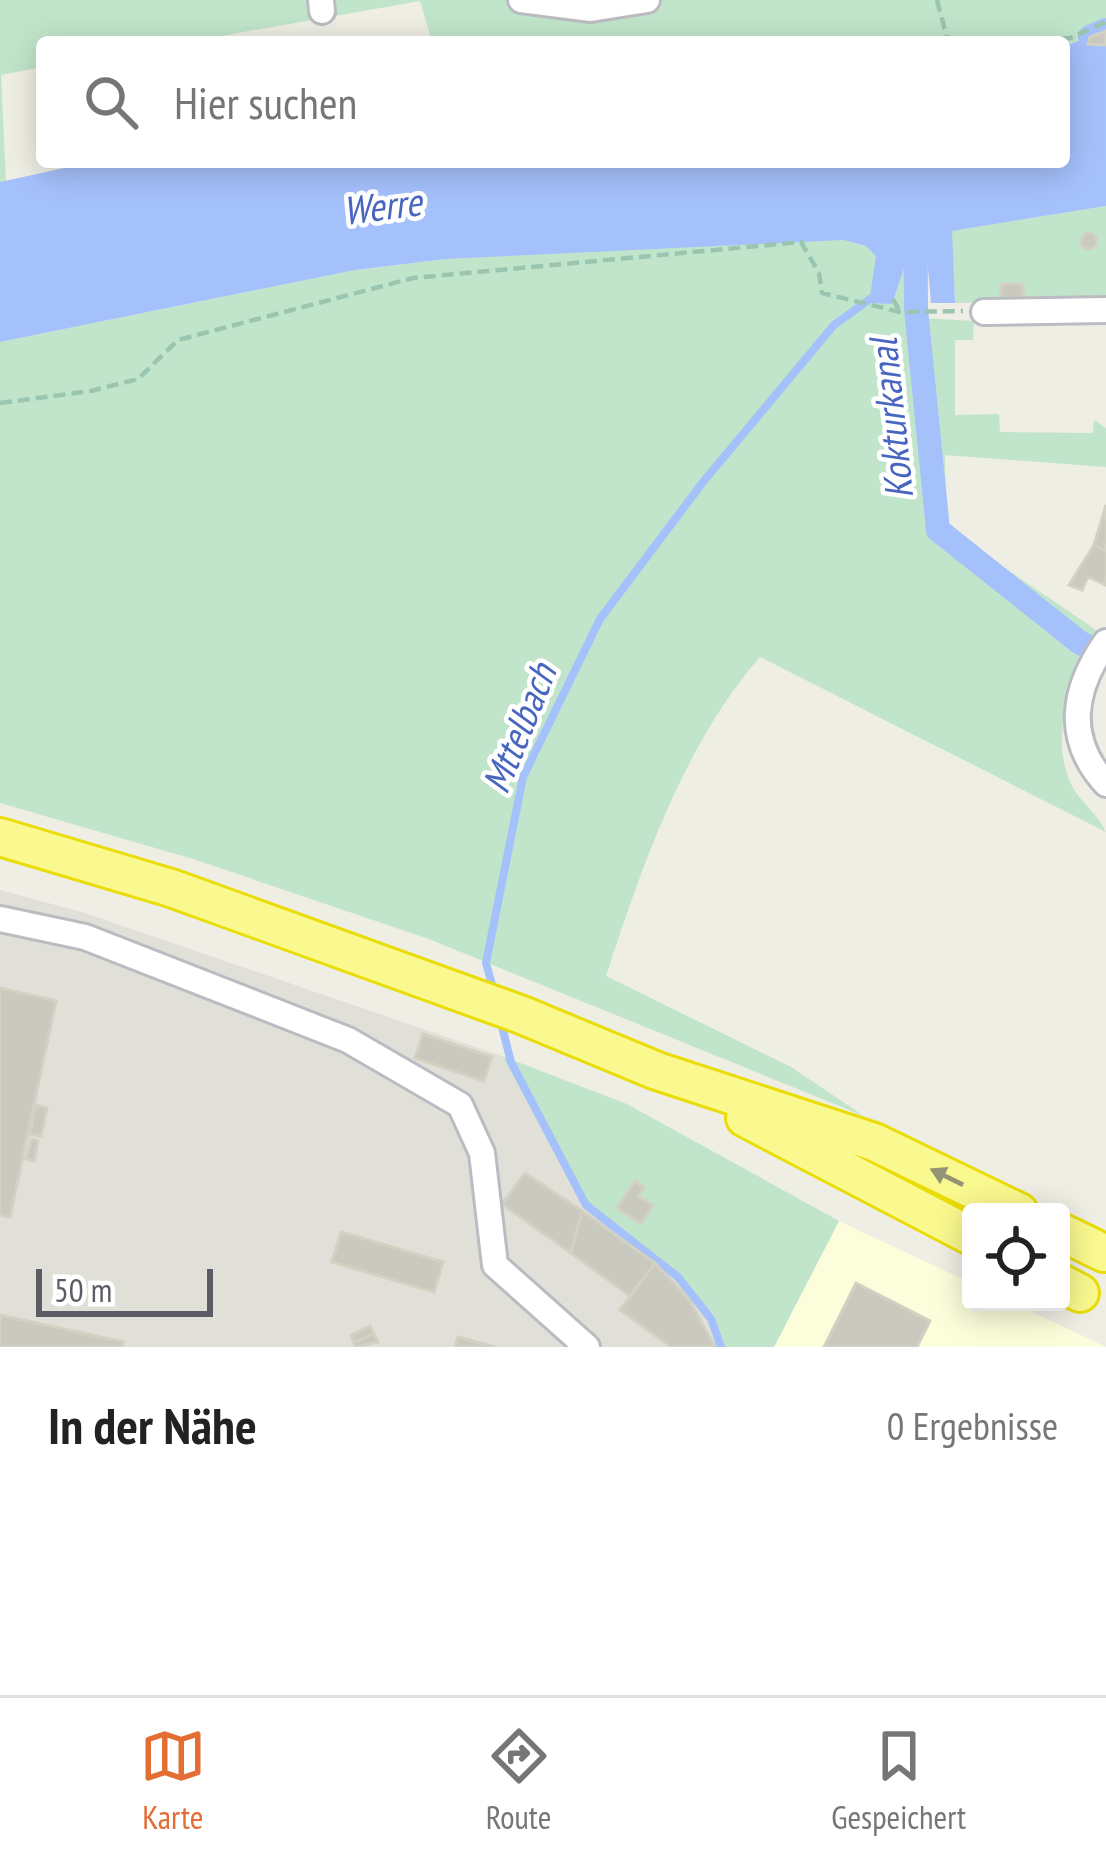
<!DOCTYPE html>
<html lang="de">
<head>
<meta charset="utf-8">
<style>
  body { margin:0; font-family:"PT Sans Narrow",sans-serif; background:#f6f6f6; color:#222 }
  .controls { position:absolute; right:36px; bottom:36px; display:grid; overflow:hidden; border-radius:12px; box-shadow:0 6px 30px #0003 }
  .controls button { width:108px; height:108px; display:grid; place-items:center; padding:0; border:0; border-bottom:3px solid #e0e0e0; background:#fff; color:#222; font:60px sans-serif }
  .scale { position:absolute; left:36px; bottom:30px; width:177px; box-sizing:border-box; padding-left:12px; border:6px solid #5c5d64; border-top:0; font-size:33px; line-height:42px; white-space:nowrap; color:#5c5d64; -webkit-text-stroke:9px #fff; paint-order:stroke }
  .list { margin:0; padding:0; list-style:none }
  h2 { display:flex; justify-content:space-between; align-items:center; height:156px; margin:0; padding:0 48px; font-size:51px }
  h2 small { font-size:39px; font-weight:400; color:#767676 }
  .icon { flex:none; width:66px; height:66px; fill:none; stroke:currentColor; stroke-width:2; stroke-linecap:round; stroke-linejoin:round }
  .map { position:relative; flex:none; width:1106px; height:1347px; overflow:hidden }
  .search { position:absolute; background:#fff; box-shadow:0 6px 30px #0003; left:36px; right:36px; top:36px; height:132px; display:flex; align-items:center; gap:30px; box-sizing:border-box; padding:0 42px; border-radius:12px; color:#767676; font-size:45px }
  .sheet { height:348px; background:#fff }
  nav { display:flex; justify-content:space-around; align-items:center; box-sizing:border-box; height:168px; border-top:3px solid #e0e0e0; background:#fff; font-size:33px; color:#767676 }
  nav a { display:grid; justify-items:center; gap:6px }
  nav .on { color:#e46d34 }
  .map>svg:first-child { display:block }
</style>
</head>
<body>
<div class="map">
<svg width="1106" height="1347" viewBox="0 0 1106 1347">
  <rect width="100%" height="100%" fill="#eeeee4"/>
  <path fill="#fcfdda" d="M 839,1221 L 971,1283 L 971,1302 L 1011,1302 L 1106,1347 L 774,1347 Z"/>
  <path fill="#e0dfd8" d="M 0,890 L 85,913 L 502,1056 L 584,1206 L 677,1278 L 709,1320 L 720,1347 L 0,1347 Z"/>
  <path fill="#c1e5ca" d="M 0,0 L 1106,0 L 1106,45 L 1091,47 L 1088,37 L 1064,46 L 432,42 L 420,1 L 187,42 L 42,42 L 42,67 L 1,75 L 6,181 L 0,182 Z
    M 1106,206 L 1106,300 L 955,303 L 951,231 Z
    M 915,235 L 921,318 L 974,321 L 973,340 L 955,340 L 955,415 L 999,414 L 1000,432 L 1093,433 L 1094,420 L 1106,428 L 1106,467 L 945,455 L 946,528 L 1099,632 C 1071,673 1048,738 1072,786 C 1081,803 1099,815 1106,832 L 760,657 C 684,744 642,866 606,976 L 791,1067 L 864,1116 L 429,939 L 193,859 L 0,803 L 0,342 L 355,270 L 446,259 L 777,241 L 843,240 L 866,246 L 876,255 L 875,276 L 892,304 Z
    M 502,1056 L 627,1104 L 839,1221 L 774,1347 L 720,1347 L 709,1320 L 677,1278 L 584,1206 Z"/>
  <path fill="#a5c1fc" d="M 1090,37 L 1091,47 L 1106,45 L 1106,206 L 952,231 L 955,303 L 931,303 L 925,235 L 915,236 L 892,304 L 869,303 L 876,256 L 866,246 L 843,240 L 446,259 L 355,270 L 0,342 L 0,182 L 92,162 L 1064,162 L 1064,46 Z"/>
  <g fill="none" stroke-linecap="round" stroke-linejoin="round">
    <path stroke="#a5c1fc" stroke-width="8" d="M 494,992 L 486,963 L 523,777 L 600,619 L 703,482 L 834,325 L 877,294
      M 500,1019 L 511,1062 L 586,1205 L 678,1277 L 711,1319 L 721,1347"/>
    <path stroke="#a5c1fc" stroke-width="24" d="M 1090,37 L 1106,30
      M 915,162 L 916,309 L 938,530 L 1079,642 L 1106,656"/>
  </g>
  <path fill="#c9c9c0" stroke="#d2d1c2" stroke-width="3" d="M 1106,31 L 1106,45 L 1088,44 L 1090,37 Z
    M1081 241a8 8 0 1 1 16 0a8 8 0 1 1-16 0Z
    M 1001,284 L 1023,284 L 1023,298 L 1001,297 Z
    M 1106,505 L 1106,551 L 1094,545 Z
    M 1094,545 L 1106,551 L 1106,585 L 1088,577 L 1082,590 L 1069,585 Z
    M 0,988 L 56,1001 L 10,1217 L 0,1215 Z
    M 423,1034 L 492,1057 L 484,1081 L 415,1058 Z
    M 36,1105 L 47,1108 L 41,1136 L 30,1134 Z
    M 31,1139 L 38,1141 L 34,1161 L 26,1159 Z
    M 525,1173 L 582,1211 L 571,1253 L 502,1204 Z
    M 635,1181 L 644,1187 L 638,1196 L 653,1205 L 641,1224 L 617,1208 Z
    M 582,1211 L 655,1263 L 630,1296 L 571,1253 Z
    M 341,1232 L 443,1262 L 434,1292 L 332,1262 Z
    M 655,1263 L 688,1298 L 715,1347 L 671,1347 L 620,1310 Z
    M 856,1283 L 930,1321 L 917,1347 L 824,1347 Z
    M 0,1315 L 123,1342 L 122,1347 L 0,1347 Z
    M 370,1326 L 374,1334 L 354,1343 L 351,1335 Z
    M 374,1334 L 378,1342 L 356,1347 L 354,1343 Z
    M 458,1337 L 495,1347 L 455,1347 Z"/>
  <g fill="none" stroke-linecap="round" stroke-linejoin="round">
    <defs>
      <path id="minor" d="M 321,0 L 322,11
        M 521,0 L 591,9 L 647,0
        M 984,312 L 1106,310
        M 1106,642 C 1073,689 1064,738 1106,784
        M 0,919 L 85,937 L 348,1040 L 460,1105 L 482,1153 L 495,1265 L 587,1347"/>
      <path id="highway" d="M 0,837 L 171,888 L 522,1015 L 657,1071 L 874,1142 L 1019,1212
        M 745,1118 L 971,1236
        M 1061,1232 L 1104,1253
        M 1061,1283 L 1080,1293"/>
    </defs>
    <use href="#minor" stroke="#bbbcc2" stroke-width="30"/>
    <use href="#highway" stroke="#eadc07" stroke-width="42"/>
    <path stroke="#9ac5b1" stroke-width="4.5" stroke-dasharray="12 6" stroke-linecap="butt" d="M 937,0 L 948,42
      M 1007,42 L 1070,38 L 1106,22
      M 893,299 L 900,312
      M 0,403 L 91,391 L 138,379 L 178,340 L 413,278 L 801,242 L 819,273 L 822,293 L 900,312 L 963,311"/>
    <use href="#minor" stroke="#fff" stroke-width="24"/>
    <use href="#highway" stroke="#faf98f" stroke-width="36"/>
  </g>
  <defs><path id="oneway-solid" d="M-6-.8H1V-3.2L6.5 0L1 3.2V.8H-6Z" transform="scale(3)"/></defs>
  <use fill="#939473" href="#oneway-solid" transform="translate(947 1177) rotate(-154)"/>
  <g text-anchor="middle" stroke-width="9" stroke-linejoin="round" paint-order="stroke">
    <g font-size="39" font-style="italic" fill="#4865bf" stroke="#fff">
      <text transform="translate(382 206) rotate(-7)" y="14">Werre</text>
      <text transform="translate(891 419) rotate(-96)" y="14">Kokturkanal</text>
      <text transform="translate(519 728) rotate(-68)" y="14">Mttelbach</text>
    </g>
  </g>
</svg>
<div class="controls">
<button><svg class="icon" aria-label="locate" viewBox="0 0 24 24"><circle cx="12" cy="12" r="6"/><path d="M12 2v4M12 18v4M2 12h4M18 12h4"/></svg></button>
</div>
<div class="scale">50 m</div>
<div class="search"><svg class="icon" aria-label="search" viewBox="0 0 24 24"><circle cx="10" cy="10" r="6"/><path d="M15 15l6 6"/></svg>Hier suchen</div>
</div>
<section class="sheet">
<h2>In der Nähe<small>0 Ergebnisse</small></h2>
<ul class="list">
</ul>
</section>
<nav>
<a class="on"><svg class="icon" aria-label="map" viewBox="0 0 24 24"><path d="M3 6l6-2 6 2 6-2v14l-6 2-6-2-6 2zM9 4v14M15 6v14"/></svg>Karte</a>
<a><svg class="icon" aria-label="directions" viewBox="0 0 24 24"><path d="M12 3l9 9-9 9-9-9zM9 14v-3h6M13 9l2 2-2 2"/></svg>Route</a>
<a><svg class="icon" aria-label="saved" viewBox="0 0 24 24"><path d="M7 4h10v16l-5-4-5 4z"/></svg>Gespeichert</a>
</nav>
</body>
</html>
